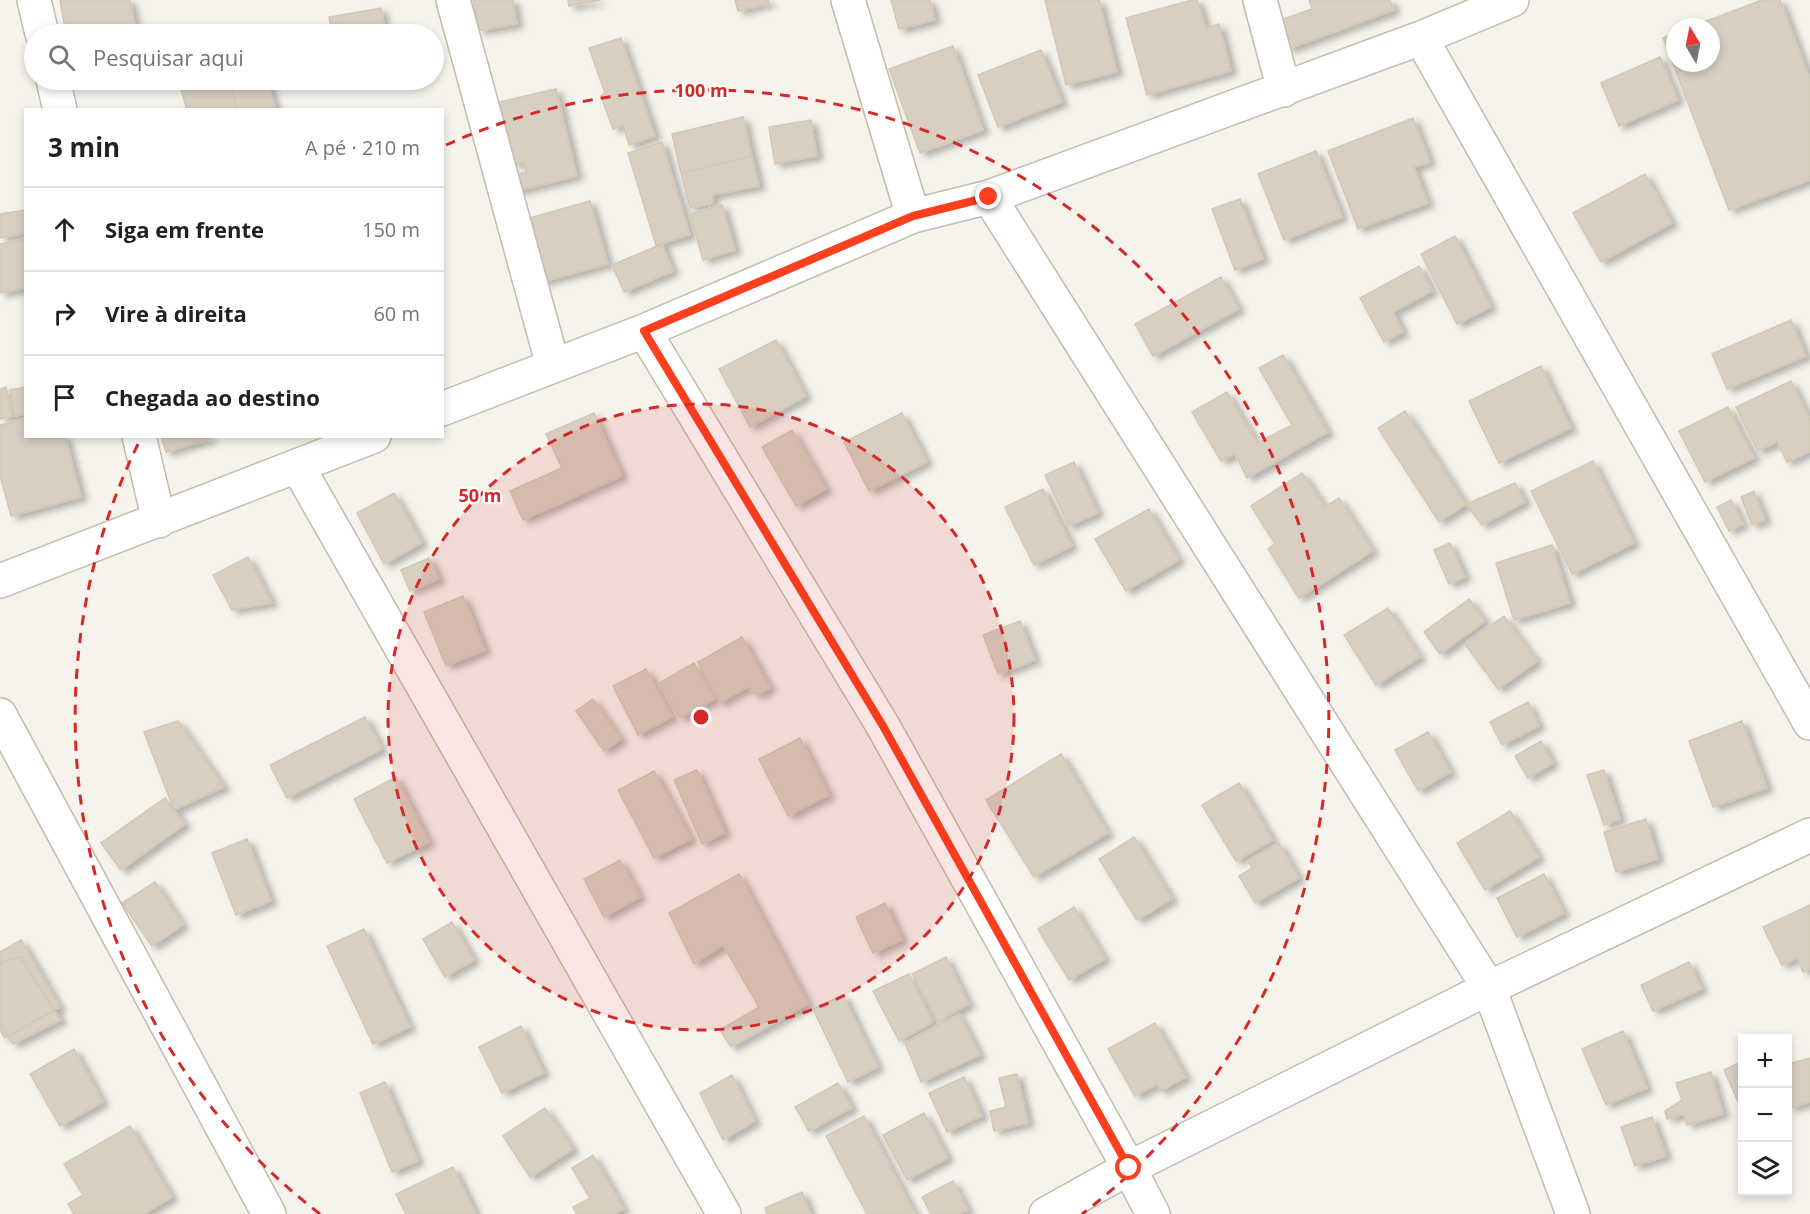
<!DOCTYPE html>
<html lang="pt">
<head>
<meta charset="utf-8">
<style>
  body { margin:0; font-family:"Open Sans",sans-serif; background:#f6f6f6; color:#202124 }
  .controls { position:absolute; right:18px; bottom:18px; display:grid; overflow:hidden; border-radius:0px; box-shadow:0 3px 9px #0003 }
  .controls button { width:54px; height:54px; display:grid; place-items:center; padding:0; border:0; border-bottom:2px solid #e0e0e0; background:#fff; color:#202124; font:30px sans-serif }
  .compass { position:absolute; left:1666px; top:18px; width:54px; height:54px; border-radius:50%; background:#fff; box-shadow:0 3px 9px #0003; rotate:350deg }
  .stop { position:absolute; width:18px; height:18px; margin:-14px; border:4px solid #fc3f1d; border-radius:50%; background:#fff }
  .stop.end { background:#fc3f1d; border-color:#fff; box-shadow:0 2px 6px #0008 }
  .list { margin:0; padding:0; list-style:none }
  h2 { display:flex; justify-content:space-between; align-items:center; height:78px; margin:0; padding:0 24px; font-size:26px }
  h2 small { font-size:20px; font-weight:400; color:#757577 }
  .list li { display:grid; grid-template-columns:39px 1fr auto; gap:18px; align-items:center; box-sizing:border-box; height:84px; padding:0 24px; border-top:2px solid #e0e0e0 }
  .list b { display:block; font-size:22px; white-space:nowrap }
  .list em { font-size:20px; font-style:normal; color:#757577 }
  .icon { flex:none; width:33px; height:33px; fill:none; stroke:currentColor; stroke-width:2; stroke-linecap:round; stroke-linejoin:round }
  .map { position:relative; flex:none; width:1810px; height:1214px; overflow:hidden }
  .search { position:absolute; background:#fff; box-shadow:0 3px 9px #0003; left:24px; top:24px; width:420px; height:66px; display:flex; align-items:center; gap:15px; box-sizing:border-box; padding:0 21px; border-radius:33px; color:#757577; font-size:22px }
  .panel { position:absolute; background:#fff; box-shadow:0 3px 9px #0003; left:24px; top:108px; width:420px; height:330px; border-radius:0px }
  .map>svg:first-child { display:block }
</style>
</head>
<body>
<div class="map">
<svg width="1810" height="1214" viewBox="0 0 1810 1214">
  <defs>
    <filter id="shadow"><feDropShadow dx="6" dy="4" stdDeviation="3" flood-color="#0004"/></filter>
  </defs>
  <rect width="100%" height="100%" fill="#f6f3ec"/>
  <path fill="#d8cfc1" stroke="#d3c7b4" stroke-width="1.5" filter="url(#shadow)" d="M 60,0 L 130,0 L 137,34 L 66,34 Z
    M 473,0 L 513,0 L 517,24 L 479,31 Z
    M 568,0 L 601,0 L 569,6 Z
    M 735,0 L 768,0 L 769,3 L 738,11 Z
    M 891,0 L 930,0 L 935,20 L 899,29 Z
    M 1045,0 L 1099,0 L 1117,72 L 1066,85 Z
    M 1192,0 L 1197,0 L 1206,28 L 1219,24 L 1231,71 L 1147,95 L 1126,18 Z
    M 1309,0 L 1390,0 L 1394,10 L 1288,49 L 1278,21 L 1312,9 Z
    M 1762,0 L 1780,0 L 1810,79 L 1810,180 L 1729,210 L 1663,38 L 1675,33 L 1675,63 L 1711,63 L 1711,27 L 1691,27 Z
    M 381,8 L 386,34 L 332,34 L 329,17 Z
    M 621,38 L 655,136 L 629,145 L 623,125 L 613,129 L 601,96 L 605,93 L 589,48 Z
    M 953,46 L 983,130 L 920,153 L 889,69 Z
    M 1041,50 L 1062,102 L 998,127 L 978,75 Z
    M 1660,57 L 1678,100 L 1619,126 L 1601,83 Z
    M 178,80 L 229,80 L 238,110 L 187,110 Z
    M 229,80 L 267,80 L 276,110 L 238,110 Z
    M 556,89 L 577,176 L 516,191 L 513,175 L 526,172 L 524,162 L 514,165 L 499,102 Z
    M 743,117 L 752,156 L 681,173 L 672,134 Z
    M 1413,118 L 1430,162 L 1414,167 L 1428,203 L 1358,229 L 1328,151 Z
    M 811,120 L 817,156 L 775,164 L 769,127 Z
    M 662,142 L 690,235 L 656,245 L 628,153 Z
    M 1316,151 L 1342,217 L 1284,240 L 1258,174 Z
    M 752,156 L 759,186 L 712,195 L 713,204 L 690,208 L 681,173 Z
    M 1645,174 L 1672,223 L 1601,262 L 1573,213 Z
    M 1240,199 L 1263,259 L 1235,270 L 1212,209 Z
    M 590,201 L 608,264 L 541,282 L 523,220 Z
    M 722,205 L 735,250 L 703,260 L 690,214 Z
    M 26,210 L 26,233 L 0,238 L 0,214 Z
    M 1455,236 L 1491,307 L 1457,324 L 1421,254 Z
    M 26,239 L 26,288 L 0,293 L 0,244 Z
    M 662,244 L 673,271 L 624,292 L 612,265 Z
    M 1419,266 L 1432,291 L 1393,312 L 1403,332 L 1384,342 L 1360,298 Z
    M 1221,277 L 1239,309 L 1153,356 L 1135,324 Z
    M 1791,320 L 1806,356 L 1727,389 L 1712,354 Z
    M 776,340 L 806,396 L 750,427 L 719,369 Z
    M 1283,355 L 1328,432 L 1247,478 L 1235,454 L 1221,461 L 1192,412 L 1227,392 L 1257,443 L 1292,425 L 1259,368 Z
    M 1541,366 L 1571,428 L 1499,463 L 1469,401 Z
    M 1791,381 L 1810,420 L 1810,451 L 1787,462 L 1777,442 L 1758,451 L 1736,407 Z
    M 6,387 L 13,416 L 0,419 L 0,389 Z
    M 26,387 L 26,414 L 14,416 L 10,390 Z
    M 1728,407 L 1754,458 L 1705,482 L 1679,431 Z
    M 1405,411 L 1466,504 L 1439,522 L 1378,428 Z
    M 594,413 L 622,476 L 523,520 L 510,491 L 562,468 L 546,434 Z
    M 902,413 L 927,462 L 869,491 L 844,442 Z
    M 26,419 L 26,436 L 65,436 L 81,497 L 11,516 L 0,475 L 0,425 Z
    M 792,430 L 826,489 L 796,506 L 762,447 Z
    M 161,436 L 209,436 L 210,439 L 166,452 Z
    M 1593,461 L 1634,543 L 1572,574 L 1531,491 Z
    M 1074,462 L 1098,513 L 1069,526 L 1045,475 Z
    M 1302,473 L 1325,507 L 1339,498 L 1373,551 L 1299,598 L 1268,549 L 1275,544 L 1251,506 Z
    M 1515,483 L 1525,502 L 1482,525 L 1466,504 Z
    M 1043,489 L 1072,546 L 1034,565 L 1005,507 Z
    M 1754,491 L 1765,520 L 1752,525 L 1741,497 Z
    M 394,493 L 422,543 L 384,564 L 357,513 Z
    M 1731,500 L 1743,524 L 1729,531 L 1717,507 Z
    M 1149,509 L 1179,560 L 1126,591 L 1095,539 Z
    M 1450,543 L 1465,577 L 1449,584 L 1434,550 Z
    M 1552,545 L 1570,603 L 1514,620 L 1496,563 Z
    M 248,557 L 272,603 L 232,610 L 213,575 Z
    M 429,558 L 439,579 L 410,591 L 401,570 Z
    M 463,596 L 485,650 L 446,666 L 424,612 Z
    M 1469,599 L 1485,621 L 1440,654 L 1424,632 Z
    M 1388,608 L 1420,657 L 1376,685 L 1344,635 Z
    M 1504,616 L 1537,661 L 1498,689 L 1465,644 Z
    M 1020,621 L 1035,660 L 998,674 L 983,635 Z
    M 742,637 L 770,688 L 757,695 L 747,687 L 720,703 L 698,662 Z
    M 694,663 L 715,699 L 680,718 L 659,683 Z
    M 646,669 L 672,717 L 638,735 L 613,686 Z
    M 593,699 L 621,739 L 604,751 L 576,711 Z
    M 1528,702 L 1539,726 L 1502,745 L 1490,722 Z
    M 365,717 L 382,749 L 287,798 L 270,765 Z
    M 178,721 L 224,787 L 174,810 L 144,732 Z
    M 1742,721 L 1767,788 L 1713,807 L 1689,741 Z
    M 1428,732 L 1451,772 L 1418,791 L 1395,750 Z
    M 800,738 L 829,795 L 788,816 L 759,759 Z
    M 1541,741 L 1553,763 L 1528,778 L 1515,756 Z
    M 1061,754 L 1108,833 L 1034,877 L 986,800 Z
    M 697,770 L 725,833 L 702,844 L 674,780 Z
    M 1604,770 L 1620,819 L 1604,825 L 1587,775 Z
    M 654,771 L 691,839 L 654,858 L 618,790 Z
    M 396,777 L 429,842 L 387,863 L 354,799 Z
    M 1239,783 L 1273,840 L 1236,861 L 1202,805 Z
    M 165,798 L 185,824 L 121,870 L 101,843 Z
    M 1510,811 L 1539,857 L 1485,890 L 1457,843 Z
    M 1646,819 L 1658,859 L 1616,872 L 1604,832 Z
    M 1134,837 L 1172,899 L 1137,920 L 1099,859 Z
    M 247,839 L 271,901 L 236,915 L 212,853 Z
    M 1279,843 L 1299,878 L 1255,903 L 1239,876 L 1252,868 L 1248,861 Z
    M 620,860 L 640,897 L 604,917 L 584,879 Z
    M 739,874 L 808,1004 L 731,1047 L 720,1030 L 759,1007 L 723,945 L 694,964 L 669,913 Z
    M 1544,874 L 1564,913 L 1517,937 L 1497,898 Z
    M 155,882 L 183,925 L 152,946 L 122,903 Z
    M 885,903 L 902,940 L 873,953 L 856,917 Z
    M 1810,905 L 1810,968 L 1803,972 L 1797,958 L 1782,965 L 1763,927 Z
    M 1074,907 L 1105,959 L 1069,980 L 1038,929 Z
    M 452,922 L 474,960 L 445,977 L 423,939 Z
    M 364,929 L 410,1027 L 373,1044 L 327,946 Z
    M 21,940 L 60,1007 L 5,1038 L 0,1030 L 0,952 Z
    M 20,957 L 61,1020 L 13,1044 L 0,1023 L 0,963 Z
    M 946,957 L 969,1004 L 938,1022 L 912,974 Z
    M 1689,962 L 1702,989 L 1653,1011 L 1641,985 Z
    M 909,974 L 933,1022 L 899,1041 L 873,991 Z
    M 843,995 L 878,1067 L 848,1082 L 813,1009 Z
    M 959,1014 L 980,1055 L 921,1082 L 905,1043 Z
    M 1155,1023 L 1186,1077 L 1161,1091 L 1157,1084 L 1135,1096 L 1108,1049 Z
    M 521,1026 L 544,1073 L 502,1093 L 479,1047 Z
    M 1623,1031 L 1647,1088 L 1606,1105 L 1582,1049 Z
    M 74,1049 L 103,1102 L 60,1126 L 30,1074 Z
    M 1810,1058 L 1810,1102 L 1789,1108 L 1788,1064 Z
    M 1742,1061 L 1742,1105 L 1740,1106 L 1724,1070 Z
    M 1711,1072 L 1723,1114 L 1687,1125 L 1684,1114 L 1667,1119 L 1665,1111 L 1682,1100 L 1676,1083 Z
    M 1017,1074 L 1028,1123 L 994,1131 L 990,1111 L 1006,1107 L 999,1078 Z
    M 732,1075 L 755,1121 L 723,1140 L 700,1093 Z
    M 964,1077 L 982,1116 L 947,1132 L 929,1093 Z
    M 385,1082 L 418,1161 L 392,1172 L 360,1093 Z
    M 838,1083 L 852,1108 L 809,1131 L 795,1107 Z
    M 545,1108 L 573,1149 L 530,1177 L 503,1136 Z
    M 924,1113 L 948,1158 L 907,1180 L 883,1135 Z
    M 864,1116 L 915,1214 L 867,1214 L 826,1136 Z
    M 1652,1117 L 1666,1156 L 1635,1166 L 1621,1127 Z
    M 130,1126 L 172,1197 L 144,1214 L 74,1214 L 68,1204 L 83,1195 L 64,1164 Z
    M 593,1155 L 624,1209 L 615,1214 L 577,1214 L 573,1207 L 590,1198 L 572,1168 Z
    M 453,1167 L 476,1214 L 406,1214 L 396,1194 Z
    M 953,1181 L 968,1210 L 959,1214 L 931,1214 L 922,1197 Z
    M 802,1192 L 811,1214 L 767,1214 L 765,1208 Z"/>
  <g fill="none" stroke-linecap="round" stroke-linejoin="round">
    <defs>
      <path id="minor" d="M 34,0 L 42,34
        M 453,0 L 553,366
        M 848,0 L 913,216
        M 1260,0 L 1284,90
        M 1421,38 L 1810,723
        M 53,80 L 60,110
        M 989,197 L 1489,988 L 1573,1214
        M 644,331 L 883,726 L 1129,1168 L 1153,1214
        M 442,409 L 644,331 L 913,216 L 989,197 L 1421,38 L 1512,0
        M 139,436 L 159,521
        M 298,467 L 724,1214
        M 0,581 L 374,436
        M 0,715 L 269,1214
        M 1046,1214 L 1129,1168 L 1489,988 L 1810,835"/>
    </defs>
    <use href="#minor" stroke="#c2bbae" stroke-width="36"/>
    <use href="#minor" stroke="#fff" stroke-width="33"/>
  </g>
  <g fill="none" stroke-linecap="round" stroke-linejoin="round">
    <path stroke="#fc3f1d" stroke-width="8" d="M 989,197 L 913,216 L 644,331 L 883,726 L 1129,1168"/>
  </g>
  <circle cx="701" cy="717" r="313" fill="#d62828" fill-opacity=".12"/>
  <g fill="none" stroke="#d62828" stroke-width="3" stroke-dasharray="10 8">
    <circle cx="701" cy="717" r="313"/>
    <path d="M320 1214A626 626 0 0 1 141 438M446 145A626 626 0 0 1 1082 1214"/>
  </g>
  <circle cx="701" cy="717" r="9" fill="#d62828" stroke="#fff" stroke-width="3"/>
  <g font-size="18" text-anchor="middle" font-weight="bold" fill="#d62828" stroke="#fff" stroke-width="4.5" stroke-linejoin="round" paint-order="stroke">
    <text x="701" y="97">100 m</text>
    <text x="480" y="502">50 m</text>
  </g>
</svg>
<div class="controls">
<button>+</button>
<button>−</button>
<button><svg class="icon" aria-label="layers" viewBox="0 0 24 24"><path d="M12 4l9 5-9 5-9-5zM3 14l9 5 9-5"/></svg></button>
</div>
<svg class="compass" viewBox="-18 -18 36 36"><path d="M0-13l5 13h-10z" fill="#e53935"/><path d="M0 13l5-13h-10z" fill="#757577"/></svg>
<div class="stop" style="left:1129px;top:1168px"></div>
<div class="stop end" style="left:989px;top:197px"></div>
<div class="search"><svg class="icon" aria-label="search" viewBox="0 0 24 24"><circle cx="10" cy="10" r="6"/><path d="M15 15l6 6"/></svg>Pesquisar aqui</div>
<section class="panel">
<h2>3 min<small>A pé · 210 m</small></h2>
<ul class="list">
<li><svg class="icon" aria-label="ahead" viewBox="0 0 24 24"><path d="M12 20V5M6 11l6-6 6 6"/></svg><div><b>Siga em frente</b></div><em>150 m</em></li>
<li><svg class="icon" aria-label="right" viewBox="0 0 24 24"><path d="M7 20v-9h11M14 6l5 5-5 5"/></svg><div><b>Vire à direita</b></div><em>60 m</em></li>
<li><svg class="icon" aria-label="arrive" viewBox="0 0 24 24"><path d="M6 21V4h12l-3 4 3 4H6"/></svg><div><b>Chegada ao destino</b></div></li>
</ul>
</section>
</div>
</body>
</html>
